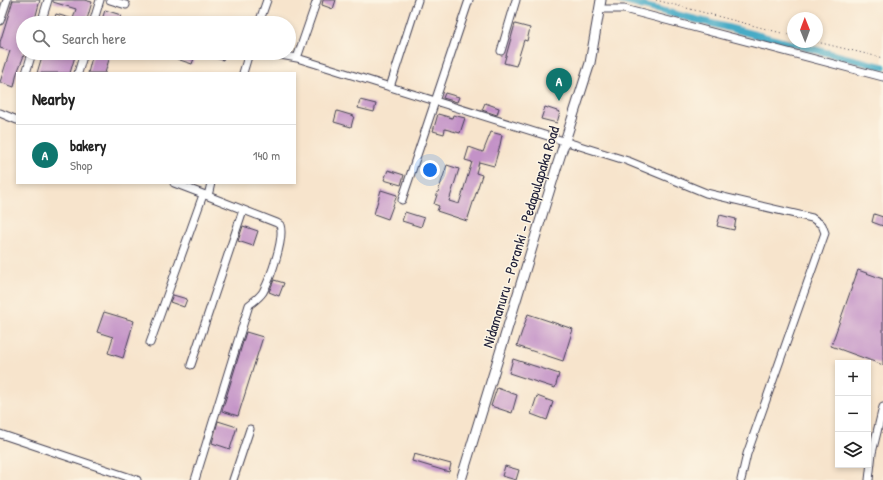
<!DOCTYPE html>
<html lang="en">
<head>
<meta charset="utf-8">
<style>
  body { margin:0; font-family:"Patrick Hand",sans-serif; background:#f6f6f6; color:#222 }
  .controls { position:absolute; right:12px; bottom:12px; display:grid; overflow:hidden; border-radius:0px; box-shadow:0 2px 6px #0003 }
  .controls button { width:36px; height:36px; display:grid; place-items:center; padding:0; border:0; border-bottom:1px solid #e0e0e0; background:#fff; color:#222; font:20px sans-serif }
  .compass { position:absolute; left:787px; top:12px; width:36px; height:36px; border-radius:50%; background:#fff; box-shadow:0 2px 6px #0003; rotate:359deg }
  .you { position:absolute; left:430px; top:170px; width:14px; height:14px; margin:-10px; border:3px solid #fff; border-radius:50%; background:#1a73e8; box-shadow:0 0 0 6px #1a73e833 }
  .badge { display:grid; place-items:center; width:26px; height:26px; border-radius:50%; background:#0f766e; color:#fff; font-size:13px; font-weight:700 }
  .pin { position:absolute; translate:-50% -33px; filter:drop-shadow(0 1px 2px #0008) }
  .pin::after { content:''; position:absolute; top:21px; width:14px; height:12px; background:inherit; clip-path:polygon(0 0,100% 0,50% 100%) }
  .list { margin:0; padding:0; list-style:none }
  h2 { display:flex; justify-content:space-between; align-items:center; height:52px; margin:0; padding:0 16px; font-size:17px }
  h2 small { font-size:13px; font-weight:400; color:#767676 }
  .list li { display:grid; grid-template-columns:26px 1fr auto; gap:12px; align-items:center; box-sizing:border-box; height:60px; padding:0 16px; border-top:1px solid #e0e0e0 }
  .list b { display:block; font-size:15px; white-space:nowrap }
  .list p { margin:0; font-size:13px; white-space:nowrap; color:#767676 }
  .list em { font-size:13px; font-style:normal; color:#767676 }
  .icon { flex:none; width:22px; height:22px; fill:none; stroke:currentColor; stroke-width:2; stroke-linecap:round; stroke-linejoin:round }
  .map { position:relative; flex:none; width:883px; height:480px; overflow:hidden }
  .search { position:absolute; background:#fff; box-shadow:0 2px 6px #0003; left:16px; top:16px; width:280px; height:44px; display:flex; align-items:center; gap:10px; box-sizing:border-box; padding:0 14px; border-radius:22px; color:#767676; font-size:15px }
  .panel { position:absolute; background:#fff; box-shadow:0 2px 6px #0003; left:16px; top:72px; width:280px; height:112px; border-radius:0px }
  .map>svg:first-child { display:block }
</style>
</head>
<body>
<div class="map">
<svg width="883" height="480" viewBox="0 0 883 480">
  <rect width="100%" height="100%" fill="#fcf5e5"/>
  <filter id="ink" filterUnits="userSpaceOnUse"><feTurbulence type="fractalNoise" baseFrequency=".025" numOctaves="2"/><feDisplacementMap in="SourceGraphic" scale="8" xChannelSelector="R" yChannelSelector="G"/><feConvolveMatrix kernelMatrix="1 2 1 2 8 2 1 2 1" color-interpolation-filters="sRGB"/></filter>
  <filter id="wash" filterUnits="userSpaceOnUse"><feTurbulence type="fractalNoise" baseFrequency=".012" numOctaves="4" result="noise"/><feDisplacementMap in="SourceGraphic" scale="16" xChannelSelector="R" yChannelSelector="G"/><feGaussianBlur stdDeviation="0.9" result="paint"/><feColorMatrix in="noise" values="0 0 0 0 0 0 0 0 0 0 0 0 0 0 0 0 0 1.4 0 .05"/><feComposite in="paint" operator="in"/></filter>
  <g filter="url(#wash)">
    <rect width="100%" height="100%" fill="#f7e4cc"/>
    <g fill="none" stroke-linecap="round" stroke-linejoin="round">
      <path stroke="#46abc6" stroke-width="7" d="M 619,0 L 883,67"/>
    </g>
    <g id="blocks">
      <path fill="#c392c7" d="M 13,0 L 40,0 L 34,23 L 23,23 L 23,53 L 25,53 L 17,73 L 14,87 L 0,82 L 10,51 L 0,48 L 0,42 Z
        M 53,0 L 84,0 L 92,2 L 86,23 L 53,23 L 56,14 L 73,19 L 76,9 L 53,2 Z
        M 323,0 L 336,0 L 333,9 L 322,5 Z
        M 105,10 L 121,15 L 118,23 L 101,23 Z
        M 515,24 L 530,28 L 527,41 L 524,40 L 516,66 L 504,63 Z
        M 43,53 L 76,53 L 70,73 L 37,73 Z
        M 93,53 L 108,53 L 108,55 L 110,56 L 105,73 L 88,73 Z
        M 179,53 L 196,53 L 192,64 L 177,59 Z
        M 203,53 L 225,53 L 223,60 L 203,55 Z
        M 445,93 L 459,97 L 457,102 L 443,98 Z
        M 360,100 L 376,104 L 374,112 L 358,108 Z
        M 485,103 L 499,108 L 497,115 L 482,110 Z
        M 545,107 L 560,112 L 557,123 L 541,119 Z
        M 337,111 L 354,116 L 351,127 L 334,122 Z
        M 438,114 L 452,118 L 453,115 L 465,118 L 460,133 L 445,129 L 444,134 L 433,131 Z
        M 491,132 L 502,135 L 500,145 L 494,166 L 479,162 L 476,173 L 482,175 L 467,221 L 437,211 L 439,206 L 434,204 L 447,165 L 459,169 L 449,201 L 459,204 L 472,162 L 465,160 L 469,147 L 483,152 Z
        M 388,170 L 404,175 L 401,185 L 384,180 Z
        M 381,190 L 397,195 L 388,219 L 374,214 Z
        M 405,212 L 424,218 L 421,227 L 402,221 Z
        M 874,214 L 883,217 L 883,226 L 872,222 Z
        M 720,215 L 736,219 L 734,230 L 717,226 Z
        M 243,226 L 258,231 L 253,246 L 238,241 Z
        M 858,270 L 883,279 L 883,365 L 831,346 Z
        M 274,280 L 284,283 L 279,296 L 269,292 Z
        M 173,295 L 187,299 L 184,307 L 170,302 Z
        M 104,312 L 134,321 L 123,358 L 108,353 L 113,337 L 97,332 Z
        M 528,314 L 573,329 L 563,361 L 517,346 Z
        M 246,332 L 263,337 L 238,416 L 222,411 Z
        M 513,359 L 559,374 L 555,388 L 509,373 Z
        M 497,388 L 517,395 L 512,413 L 491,406 Z
        M 537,396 L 553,402 L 547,420 L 531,414 Z
        M 218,421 L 237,427 L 230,449 L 212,443 Z
        M 414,454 L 451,464 L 449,472 L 412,461 Z
        M 505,466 L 519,470 L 516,480 L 502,476 Z"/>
    </g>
  </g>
  <g filter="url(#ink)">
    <use href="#blocks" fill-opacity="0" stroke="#423f51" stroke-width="1"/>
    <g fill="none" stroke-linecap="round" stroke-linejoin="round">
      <defs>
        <path id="minor" d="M 110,0 L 126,5
          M 600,9 L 624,9 L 883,77
          M 0,21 L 7,0
          M 41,23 L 48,0
          M 93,23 L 100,0
          M 259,23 L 267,0
          M 501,51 L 516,0
          M 270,53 L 297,58 L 628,161 L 706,193 L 812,218 L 822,225 L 825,233 L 747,454 L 741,480
          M 297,58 L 317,0
          M 26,73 L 32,53
          M 78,73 L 84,53
          M 243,73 L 249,53
          M 390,87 L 418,0
          M 0,113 L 17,120
          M 174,183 L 208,196 L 211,183
          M 402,200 L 469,0
          M 150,343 L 203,195
          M 191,365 L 243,210
          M 0,434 L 137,480
          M 195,480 L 249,305 C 254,301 259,298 263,292 C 270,279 285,239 280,225 L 277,223 L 208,196
          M 233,480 L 250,429
          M 869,480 L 872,453 L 883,407"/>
        <path id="major" d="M 461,480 L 557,166 L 590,63 L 601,0"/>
      </defs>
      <use href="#minor" stroke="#423f51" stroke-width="9"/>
      <use href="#major" stroke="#423f51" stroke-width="11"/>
      <path stroke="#423f51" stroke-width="1" stroke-dasharray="1 3" stroke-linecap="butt" d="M 656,0 L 793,36
        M 817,42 L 883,58"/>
      <use href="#minor" stroke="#fff" stroke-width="7"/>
      <use href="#major" stroke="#fff" stroke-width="9"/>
    </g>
  </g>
  <g text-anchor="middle" stroke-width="3" stroke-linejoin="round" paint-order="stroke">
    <g font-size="15" fill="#22223b" stroke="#fcf5e5">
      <text transform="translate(521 237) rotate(-73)" y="5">Nidamanuru - Poranki - Pedapulapaka Road</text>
    </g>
  </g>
</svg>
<div class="controls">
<button>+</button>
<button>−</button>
<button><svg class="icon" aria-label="layers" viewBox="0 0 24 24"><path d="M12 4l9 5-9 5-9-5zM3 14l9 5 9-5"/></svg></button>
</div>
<svg class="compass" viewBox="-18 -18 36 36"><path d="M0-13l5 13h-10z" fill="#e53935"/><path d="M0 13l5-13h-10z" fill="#767676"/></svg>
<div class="you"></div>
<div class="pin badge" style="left:559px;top:101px">A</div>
<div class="search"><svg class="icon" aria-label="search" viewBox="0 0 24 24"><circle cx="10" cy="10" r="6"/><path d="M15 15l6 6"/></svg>Search here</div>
<section class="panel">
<h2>Nearby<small></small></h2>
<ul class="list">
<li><span class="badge">A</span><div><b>bakery</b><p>Shop</p></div><em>140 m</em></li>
</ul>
</section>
</div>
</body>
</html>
